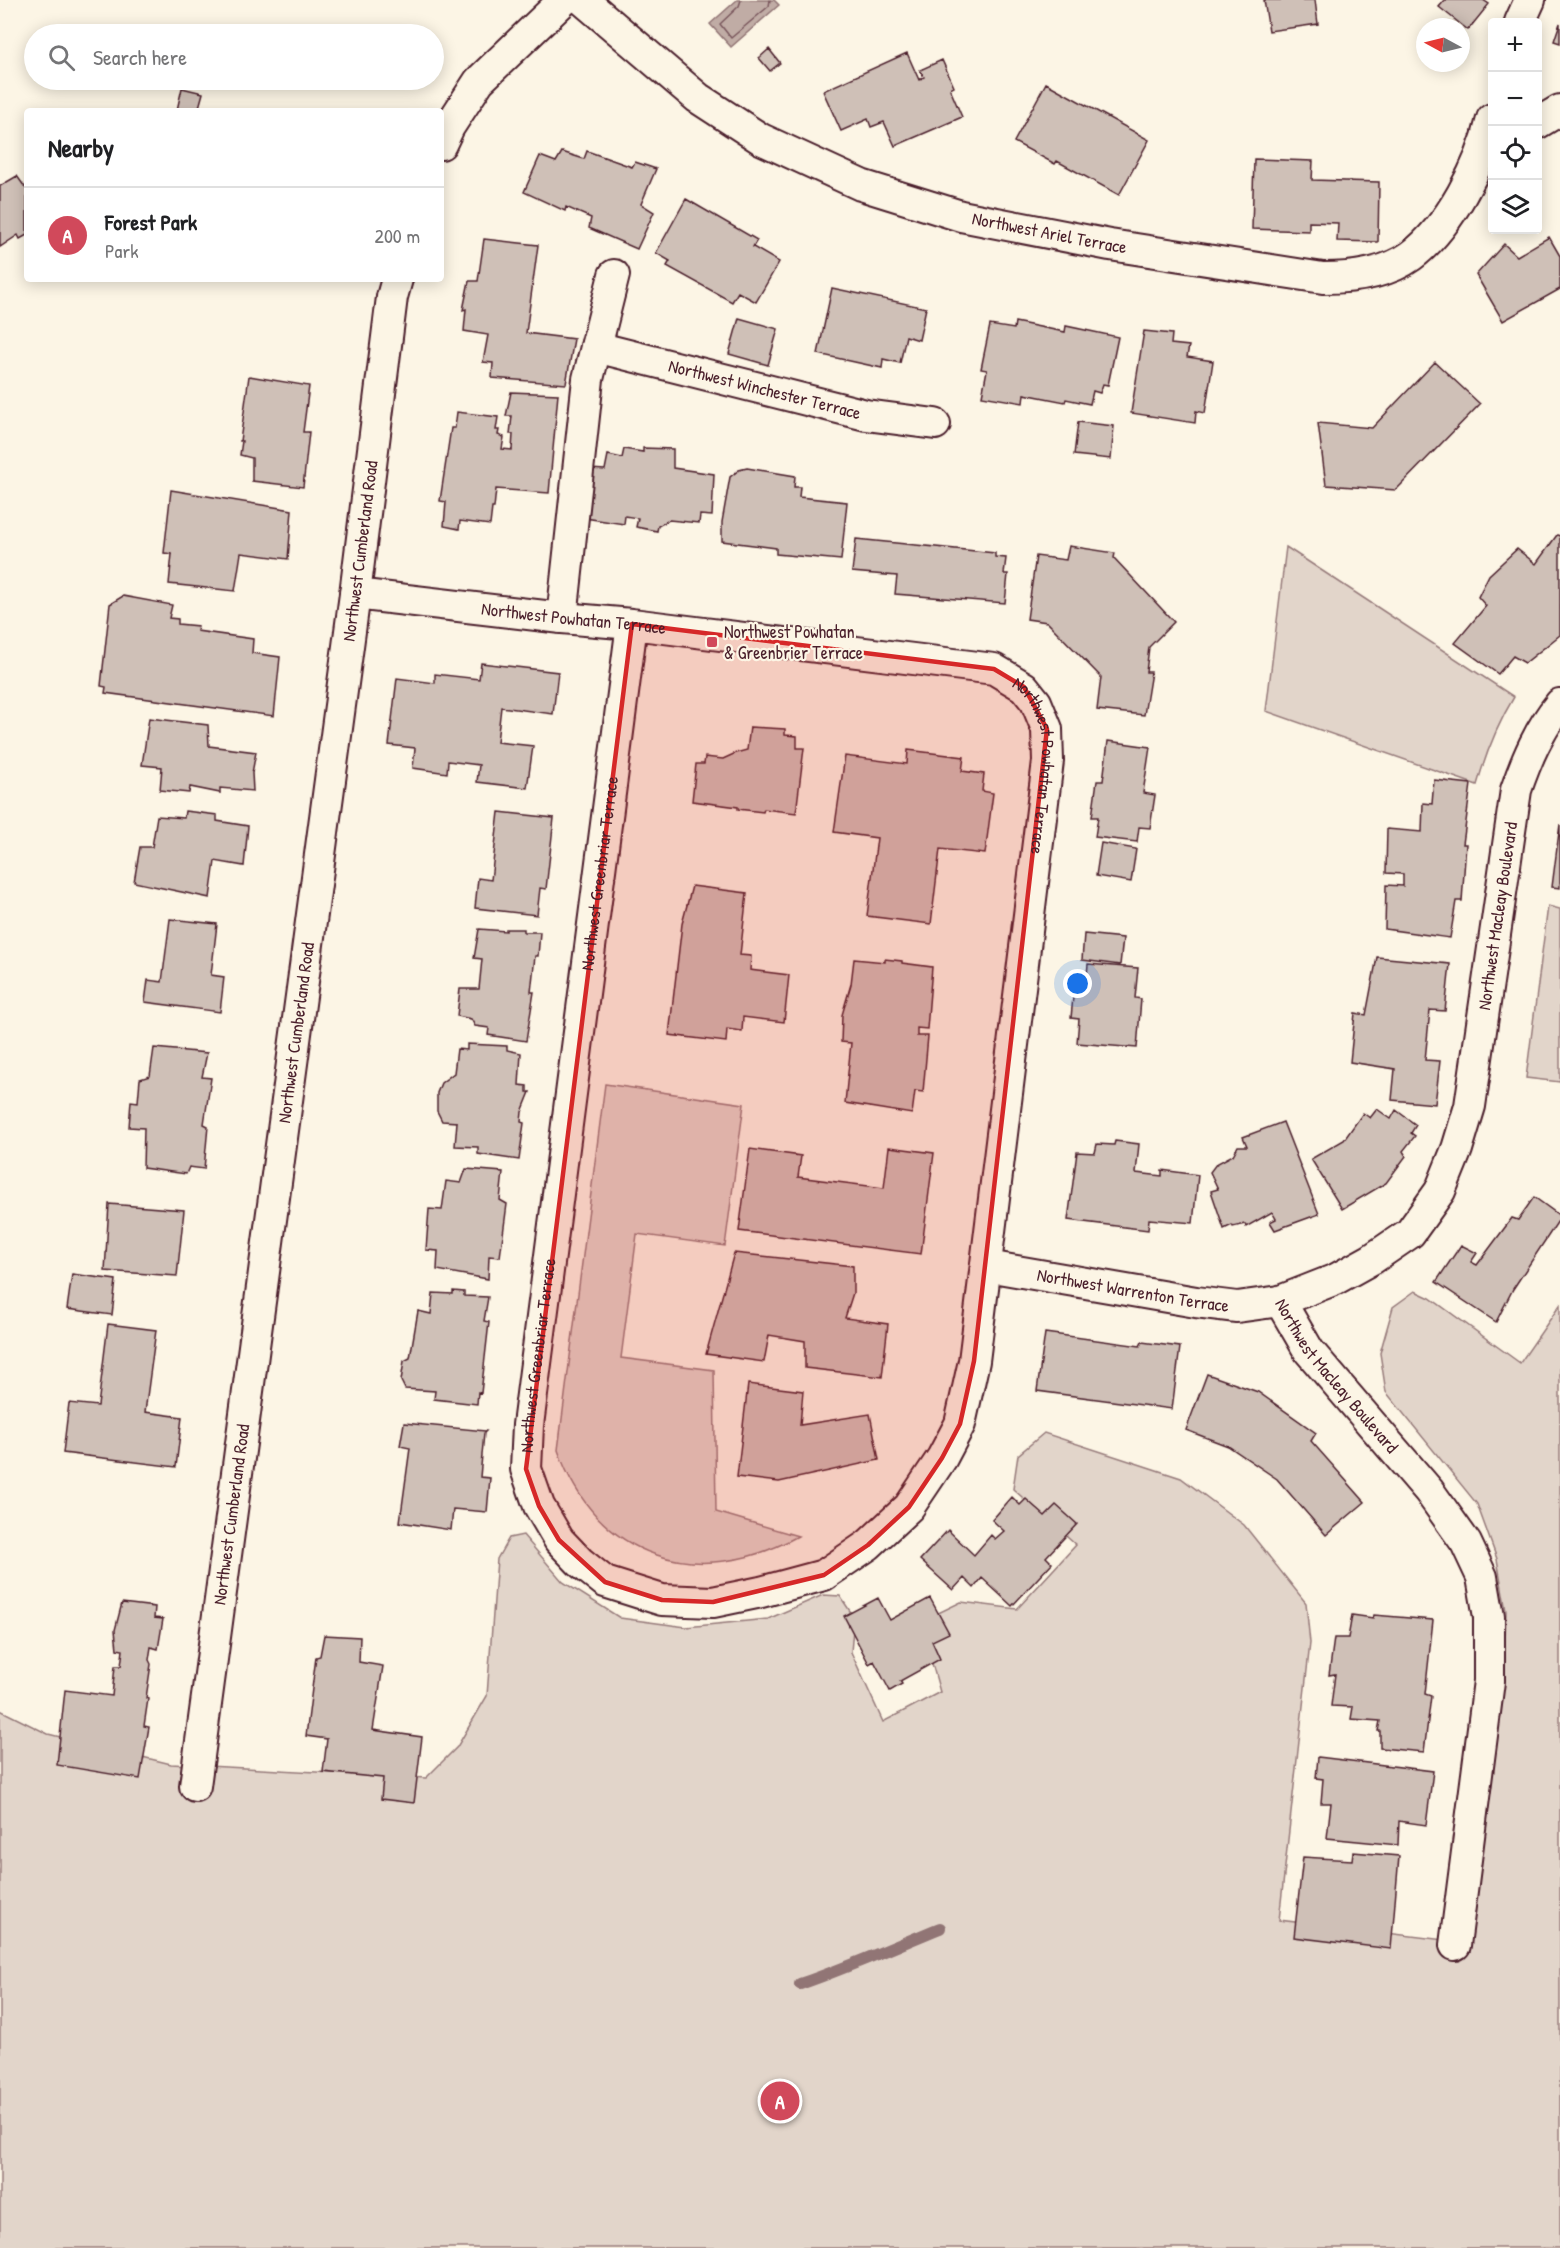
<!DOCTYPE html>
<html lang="en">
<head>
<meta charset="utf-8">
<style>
  body { margin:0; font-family:"Patrick Hand",sans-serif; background:#f2f2f2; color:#202124 }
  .controls { position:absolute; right:18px; top:18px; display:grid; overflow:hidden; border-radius:6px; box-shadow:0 3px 15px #0003 }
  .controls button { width:54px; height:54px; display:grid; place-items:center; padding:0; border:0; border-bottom:2px solid #e0e0e0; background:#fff; color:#202124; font:30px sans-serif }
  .compass { position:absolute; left:1416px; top:18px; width:54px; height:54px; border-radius:50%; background:#fff; box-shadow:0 3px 15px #0003; rotate:277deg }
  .you { position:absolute; left:1078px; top:984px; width:21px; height:21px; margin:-15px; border:4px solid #fff; border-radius:50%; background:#1a73e8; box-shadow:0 0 0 9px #1a73e833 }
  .badge { display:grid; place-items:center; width:39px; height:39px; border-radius:50%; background:#d1495b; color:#fff; font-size:20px; font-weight:700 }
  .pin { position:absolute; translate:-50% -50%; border:3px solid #fff; box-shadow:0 2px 6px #0006 }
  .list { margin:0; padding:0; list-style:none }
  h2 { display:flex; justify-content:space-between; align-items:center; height:78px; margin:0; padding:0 24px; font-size:26px }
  h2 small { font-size:20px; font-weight:400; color:#757577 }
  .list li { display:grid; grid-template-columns:39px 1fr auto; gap:18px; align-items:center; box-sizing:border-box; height:96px; padding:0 24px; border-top:2px solid #e0e0e0 }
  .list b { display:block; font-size:22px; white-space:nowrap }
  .list p { margin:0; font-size:20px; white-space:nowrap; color:#757577 }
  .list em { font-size:20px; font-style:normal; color:#757577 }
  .icon { flex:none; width:33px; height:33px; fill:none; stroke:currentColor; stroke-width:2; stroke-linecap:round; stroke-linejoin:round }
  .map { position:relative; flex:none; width:1560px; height:2248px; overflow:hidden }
  .search { position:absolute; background:#fff; box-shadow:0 3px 15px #0003; left:24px; top:24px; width:420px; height:66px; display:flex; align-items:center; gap:15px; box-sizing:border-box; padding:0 21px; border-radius:33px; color:#757577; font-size:22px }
  .panel { position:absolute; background:#fff; box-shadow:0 3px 15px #0003; left:24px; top:108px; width:420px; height:174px; border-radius:6px }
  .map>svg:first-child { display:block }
</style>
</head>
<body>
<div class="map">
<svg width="1560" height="2248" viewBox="0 0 1560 2248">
  <rect width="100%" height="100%" fill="#fcf5e5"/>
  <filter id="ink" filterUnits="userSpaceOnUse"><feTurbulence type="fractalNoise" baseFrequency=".0167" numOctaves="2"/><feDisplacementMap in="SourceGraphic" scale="12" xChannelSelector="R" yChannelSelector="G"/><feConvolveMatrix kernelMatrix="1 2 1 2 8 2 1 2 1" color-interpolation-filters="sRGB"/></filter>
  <g filter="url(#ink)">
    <path fill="#e2d5ca" stroke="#967a7a" stroke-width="1.5" d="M 1286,547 L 1514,697 C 1497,725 1486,753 1477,785 L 1266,711 Z
      M 1548,906 L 1560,909 L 1560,1082 L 1526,1078 Z
      M 605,1084 L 744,1104 L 725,1246 L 637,1234 L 621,1358 L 714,1370 L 716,1512 L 798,1536 C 699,1591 596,1559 558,1450 Z
      M 1415,1291 L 1430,1298 L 1520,1363 L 1560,1305 L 1560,2248 L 0,2248 L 0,1710 L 48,1734 L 171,1764 L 426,1778 L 457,1747 L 487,1696 L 497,1559 L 509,1538 L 523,1535 L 563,1582 L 620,1618 L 686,1627 L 768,1619 L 823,1595 L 840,1596 L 854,1617 L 851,1652 L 883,1722 L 940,1692 L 925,1638 L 934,1615 L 961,1602 L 1017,1609 L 1076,1545 L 1013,1489 L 1018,1455 L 1044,1433 L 1181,1478 L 1244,1525 L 1306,1603 L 1310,1643 L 1279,1920 L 1469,1943 L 1504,1677 L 1506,1611 L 1497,1559 L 1477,1504 L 1386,1392 L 1380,1353 L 1393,1307 Z"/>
    <path fill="#c0aca5" stroke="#917474" stroke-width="1.5" d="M 737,0 L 774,0 L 779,5 L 731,47 L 710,24 Z"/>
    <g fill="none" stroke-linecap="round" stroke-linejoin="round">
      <path stroke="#79575c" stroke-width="1.5" d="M 741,0 L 739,6 L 720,24 L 731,38 L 769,6 L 770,0"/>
      <path stroke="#917474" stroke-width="12" d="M 800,1984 C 847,1968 893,1947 940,1928"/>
    </g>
    <path fill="#cfc0b7" stroke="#4a1f2b" stroke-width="1.5" d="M 1264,0 L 1315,0 L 1318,24 L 1269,31 Z
      M 1445,0 L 1483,0 L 1489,4 L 1468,30 L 1439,7 Z
      M 1560,23 L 1560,43 L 1554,41 Z
      M 769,49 L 780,63 L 770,71 L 759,58 Z
      M 907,53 L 919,80 L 924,77 L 920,70 L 942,60 L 954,87 L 950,89 L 962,117 L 895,146 L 884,122 L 871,127 L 868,119 L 841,131 L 823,91 Z
      M 1046,83 L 1149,140 L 1119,195 L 1057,161 L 1055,164 L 1014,142 Z
      M 182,88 L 203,93 L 198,111 L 177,110 Z
      M 587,151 L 632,167 L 635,162 L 656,169 L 641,204 L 654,212 L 637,249 L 589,228 L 591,218 L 566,207 L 565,211 L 524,192 L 540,156 L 556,162 L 562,152 L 584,159 Z
      M 1254,159 L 1313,161 L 1312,180 L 1379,182 L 1378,242 L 1337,241 L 1338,223 L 1309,222 L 1309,231 L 1252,229 Z
      M 17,176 L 27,190 L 27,235 L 20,239 L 18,235 L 0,247 L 0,186 Z
      M 686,199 L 757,240 L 753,247 L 779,262 L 756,302 L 738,292 L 732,302 L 667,266 L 670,261 L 656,253 Z
      M 1549,237 L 1560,256 L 1560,289 L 1503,321 L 1476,275 L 1504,244 L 1517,256 Z
      M 484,239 L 538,245 L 526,333 L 574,339 L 566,384 L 492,378 L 493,363 L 483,362 L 488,335 L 464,331 L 466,309 L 463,310 L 469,281 L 478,281 Z
      M 832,288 L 926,308 L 919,340 L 906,336 L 900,363 L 883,359 L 882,368 L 818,354 Z
      M 739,318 L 778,329 L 768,365 L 729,354 Z
      M 1015,322 L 1065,332 L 1066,326 L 1118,337 L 1108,385 L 1103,384 L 1100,393 L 1093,391 L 1090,404 L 1066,399 L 1065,402 L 1024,394 L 1023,403 L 982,396 L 987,370 L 981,369 L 990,325 L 1014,329 Z
      M 1144,331 L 1172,334 L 1171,344 L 1189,346 L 1187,357 L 1213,361 L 1205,413 L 1196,411 L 1195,423 L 1131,413 Z
      M 1435,362 L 1480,404 L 1396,490 L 1326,485 L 1318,423 L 1372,428 Z
      M 249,376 L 309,386 L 303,432 L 309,432 L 303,487 L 252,481 L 252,458 L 240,455 L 242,441 L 240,441 Z
      M 511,392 L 558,394 L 549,493 L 496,489 L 494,508 L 492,508 L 490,525 L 460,521 L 459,529 L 444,526 L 446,502 L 440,501 L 451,428 L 455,428 L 457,412 L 498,417 L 496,430 L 499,430 L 498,435 L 504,437 L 502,449 L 512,450 L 513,434 L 510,434 L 512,416 L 506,416 Z
      M 1078,422 L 1114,426 L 1111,459 L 1074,455 Z
      M 643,448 L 673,449 L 673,468 L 714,474 L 712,516 L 700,515 L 699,523 L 669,520 L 658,526 L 657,531 L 636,527 L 638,518 L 625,516 L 624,524 L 585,518 L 590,469 L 605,470 L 608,455 L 622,458 L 624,449 L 643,452 Z
      M 747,468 L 795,476 L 794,487 L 800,487 L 799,497 L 847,502 L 841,560 L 776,554 L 776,548 L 722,541 L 722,522 L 730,477 L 739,470 Z
      M 171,490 L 292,510 L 288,559 L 241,553 L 235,591 L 169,584 L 172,554 L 164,553 Z
      M 1557,535 L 1560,536 L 1560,635 L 1525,663 L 1513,656 L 1498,674 L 1455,643 L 1486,606 L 1478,597 L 1489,575 L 1517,549 L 1536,564 Z
      M 856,539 L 995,553 L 995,557 L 1006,558 L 1004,574 L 1008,574 L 1005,603 L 895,594 L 897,576 L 852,572 Z
      M 1069,546 L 1115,553 L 1114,558 L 1174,622 L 1149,647 L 1146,672 L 1151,672 L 1144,715 L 1097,710 L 1101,677 L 1047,622 L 1027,619 L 1036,556 L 1066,560 Z
      M 123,596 L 172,605 L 169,618 L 178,619 L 178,624 L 198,626 L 197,631 L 253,639 L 252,653 L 280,657 L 274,716 L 105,693 L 106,687 L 101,686 L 110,604 Z
      M 481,663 L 558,672 L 553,714 L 501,707 L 497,742 L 533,746 L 527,788 L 477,782 L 479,765 L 448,761 L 447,773 L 413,768 L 415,748 L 389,745 L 397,678 L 435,683 L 435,674 L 479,679 Z
      M 149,718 L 208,725 L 209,746 L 256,752 L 252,773 L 253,791 L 220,788 L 220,793 L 190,787 L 189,793 L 160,790 L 162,767 L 142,765 Z
      M 750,727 L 785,729 L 785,735 L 797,736 L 797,748 L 804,748 L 796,813 L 764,809 L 763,812 L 738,809 L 738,807 L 692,801 L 696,764 L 704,764 L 705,757 L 723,759 L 736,753 L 747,750 Z
      M 1108,741 L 1150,747 L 1143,793 L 1155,795 L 1150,828 L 1139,827 L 1137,842 L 1095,837 L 1098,817 L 1092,817 L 1097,781 L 1103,781 Z
      M 908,750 L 964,757 L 962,771 L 984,774 L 982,791 L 993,793 L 985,854 L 940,849 L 931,924 L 867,916 L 877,838 L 834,832 L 845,756 L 907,764 Z
      M 1434,780 L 1471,784 L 1463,844 L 1466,844 L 1462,901 L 1456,901 L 1450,938 L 1385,929 L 1386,885 L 1403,886 L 1403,874 L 1386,873 L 1387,829 L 1422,832 L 1423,803 L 1432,804 Z
      M 185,811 L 217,815 L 217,821 L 248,826 L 244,866 L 215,861 L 210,898 L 134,882 L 140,847 L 152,847 L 157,816 L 184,818 Z
      M 499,812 L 554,818 L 546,889 L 540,888 L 537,915 L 475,908 L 478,878 L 491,880 Z
      M 1560,824 L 1560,888 L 1552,887 Z
      M 1101,843 L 1136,849 L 1131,882 L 1096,876 Z
      M 692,886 L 747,893 L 740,955 L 751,956 L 750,970 L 789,975 L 784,1022 L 743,1017 L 742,1031 L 727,1029 L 726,1042 L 669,1035 L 682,924 Z
      M 170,919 L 217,924 L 211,975 L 224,977 L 220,1012 L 145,1002 L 148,980 L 162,982 Z
      M 479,929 L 506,931 L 506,929 L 524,929 L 524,932 L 540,932 L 538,956 L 535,956 L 531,992 L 534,992 L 526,1041 L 488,1035 L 489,1028 L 475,1026 L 471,1019 L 457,1016 L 460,989 L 479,989 L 482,959 L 474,958 Z
      M 1084,934 L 1123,938 L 1120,965 L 1082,960 Z
      M 1377,957 L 1450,964 L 1445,1011 L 1430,1010 L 1425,1060 L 1440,1061 L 1435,1104 L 1392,1100 L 1395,1069 L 1350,1062 L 1355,1013 L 1366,1015 Z
      M 854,959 L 885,962 L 885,959 L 902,961 L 902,963 L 932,967 L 927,1029 L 917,1028 L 917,1036 L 928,1036 L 923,1092 L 915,1091 L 912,1114 L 845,1103 L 851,1043 L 841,1042 L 842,1015 L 851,984 Z
      M 1088,964 L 1138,968 L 1135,998 L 1141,999 L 1137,1048 L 1077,1043 L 1079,1019 L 1071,1018 L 1074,986 L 1086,987 Z
      M 467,1044 L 507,1046 L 507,1050 L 521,1053 L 519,1085 L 527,1086 L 527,1092 L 530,1092 L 522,1112 L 521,1122 L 524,1123 L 519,1160 L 478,1154 L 478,1147 L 455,1146 L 457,1122 L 442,1121 L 437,1111 L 437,1093 L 441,1083 L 454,1073 L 457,1049 L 467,1050 Z
      M 154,1048 L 207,1053 L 202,1077 L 211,1078 L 204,1124 L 208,1126 L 204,1169 L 189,1167 L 186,1174 L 143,1168 L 144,1128 L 129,1127 L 131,1101 L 138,1102 L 140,1079 L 150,1076 Z
      M 1377,1109 L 1391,1119 L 1396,1110 L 1416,1125 L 1411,1133 L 1415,1136 L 1403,1151 L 1406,1156 L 1386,1183 L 1342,1209 L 1311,1159 L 1344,1140 L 1363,1113 L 1370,1118 Z
      M 1283,1122 L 1319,1214 L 1275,1230 L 1270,1222 L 1276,1219 L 1272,1212 L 1246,1227 L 1245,1224 L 1233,1227 L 1232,1225 L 1224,1229 L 1211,1191 L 1218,1189 L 1210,1172 L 1216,1164 L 1233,1155 L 1238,1146 L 1247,1146 L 1243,1137 Z
      M 1115,1141 L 1139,1144 L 1136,1173 L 1162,1176 L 1162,1170 L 1198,1175 L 1193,1223 L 1149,1219 L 1148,1230 L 1068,1220 L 1077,1152 L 1095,1153 L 1097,1144 L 1114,1145 Z
      M 889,1147 L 934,1153 L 921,1254 L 739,1231 L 750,1149 L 801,1156 L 798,1177 L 884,1188 Z
      M 466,1169 L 503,1172 L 500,1200 L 507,1204 L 500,1257 L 489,1256 L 488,1279 L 437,1270 L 438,1251 L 426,1250 L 429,1209 L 442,1210 L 446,1181 L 461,1183 Z
      M 1534,1197 L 1560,1216 L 1560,1218 L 1513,1289 L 1496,1322 L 1436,1282 L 1461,1245 L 1477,1253 L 1471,1262 L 1477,1265 L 1512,1218 L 1518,1220 Z
      M 109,1204 L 184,1210 L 177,1276 L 105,1271 Z
      M 734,1253 L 853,1266 L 853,1293 L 845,1318 L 888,1324 L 882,1377 L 805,1368 L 805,1341 L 769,1335 L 764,1362 L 706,1354 Z
      M 72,1274 L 116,1280 L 112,1315 L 67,1309 Z
      M 453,1291 L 464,1292 L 464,1296 L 488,1297 L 484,1321 L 489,1322 L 481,1393 L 478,1392 L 477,1404 L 434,1399 L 435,1391 L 405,1389 L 401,1381 L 404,1361 L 410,1358 L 418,1311 L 431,1314 L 433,1293 L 453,1294 Z
      M 108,1324 L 156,1330 L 145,1412 L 182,1417 L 176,1467 L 63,1453 L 69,1403 L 98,1406 Z
      M 1045,1333 L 1140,1346 L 1142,1342 L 1180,1347 L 1172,1409 L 1037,1391 Z
      M 1207,1374 L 1258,1392 L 1316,1433 L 1311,1441 L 1365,1502 L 1326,1535 L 1277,1479 L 1228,1446 L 1186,1430 Z
      M 748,1384 L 803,1391 L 800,1425 L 870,1414 L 879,1460 L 779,1482 L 737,1477 Z
      M 404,1423 L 486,1431 L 484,1433 L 480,1477 L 490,1478 L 487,1512 L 453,1509 L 451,1530 L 400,1522 L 410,1448 L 400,1446 Z
      M 1012,1497 L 1020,1505 L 1026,1499 L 1045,1516 L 1056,1505 L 1077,1524 L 1046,1557 L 1052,1563 L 1012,1606 L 982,1578 L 974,1588 L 964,1578 L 953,1590 L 920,1560 L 948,1530 L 974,1555 L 991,1535 L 995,1539 L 1004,1531 L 992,1520 Z
      M 878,1598 L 890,1620 L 930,1598 L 949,1633 L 932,1641 L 940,1659 L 900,1681 L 902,1684 L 890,1691 L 874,1661 L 869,1664 L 844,1616 Z
      M 122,1603 L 155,1607 L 154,1618 L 163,1619 L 158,1649 L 151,1647 L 149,1660 L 151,1664 L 146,1698 L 148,1699 L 144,1726 L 149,1727 L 140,1779 L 57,1765 L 65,1690 L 112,1696 L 115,1666 L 121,1666 L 123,1650 L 117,1649 L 115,1630 Z
      M 1352,1615 L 1373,1618 L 1374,1615 L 1433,1620 L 1425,1694 L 1431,1696 L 1424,1752 L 1380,1748 L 1380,1731 L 1378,1731 L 1380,1721 L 1351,1719 L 1353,1707 L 1331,1706 L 1335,1674 L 1329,1675 L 1334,1638 L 1348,1638 Z
      M 324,1635 L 360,1637 L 359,1662 L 383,1666 L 373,1730 L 422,1737 L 414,1803 L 381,1799 L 383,1778 L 323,1772 L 327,1739 L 306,1736 L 316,1657 L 320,1656 Z
      M 1318,1757 L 1433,1771 L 1426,1825 L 1399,1821 L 1398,1845 L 1327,1838 L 1331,1803 L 1321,1803 L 1323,1779 L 1316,1778 Z
      M 1353,1852 L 1399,1856 L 1391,1949 L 1294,1937 L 1303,1857 L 1352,1860 Z"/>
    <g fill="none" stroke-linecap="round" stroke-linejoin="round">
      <defs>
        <g id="minor">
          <path id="s1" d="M 583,0 L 698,98 L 761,139 L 861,185 L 961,216 L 1110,245 L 1323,278 C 1353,278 1386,274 1411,256 C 1449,228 1482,164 1492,119"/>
          <path d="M 1520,22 L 1530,0"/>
          <path d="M 1538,123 L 1560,110"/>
          <path d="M 441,144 L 449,127 L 479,81 L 564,0"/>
          <path id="s2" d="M 596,347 L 866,415 L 935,424"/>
          <path id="s3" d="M 355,594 L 562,618 L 632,624 L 994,669 L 1024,687 L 1036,702 L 1047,729 L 1048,761 L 974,1361 L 960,1424 L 942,1458 L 909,1507 L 868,1545 L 824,1575 L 761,1592 L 713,1602 L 662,1600 L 605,1582 L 580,1562 L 559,1540 L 539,1506 L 526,1469 L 528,1425 L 632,624"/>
          <path d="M 562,618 L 588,379 L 614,275"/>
          <path id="s4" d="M 987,1266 L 1196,1302 L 1237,1307 L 1280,1301 L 1336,1279 L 1372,1259 L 1410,1233 L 1440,1191 L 1457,1149 L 1470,1106 L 1516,790 C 1527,758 1539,730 1560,704"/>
          <path id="s5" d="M 1280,1301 L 1309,1351 L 1429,1491 L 1466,1543 L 1482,1577 L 1489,1617 L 1489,1681 L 1455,1945"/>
          <path id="s6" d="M 195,1786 L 355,594 L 392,297 L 397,279"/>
        </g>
      </defs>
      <use href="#minor" stroke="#4a1f2b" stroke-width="34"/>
      <use href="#minor" stroke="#fcf5e5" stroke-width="30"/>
    </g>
  </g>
  <path fill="#d62828" fill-opacity="0.2" stroke="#d62828" stroke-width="4.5" stroke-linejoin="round" d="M 632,624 L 994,669 L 1024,687 L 1047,729 L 974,1361 L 960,1424 L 942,1458 L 909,1507 L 868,1545 L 824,1575 L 713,1602 L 662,1600 L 605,1582 L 559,1540 L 539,1506 L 526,1469 Z"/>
  <rect fill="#d1495b" stroke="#fcf5e5" stroke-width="2" x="706" y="636" width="12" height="12" rx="3"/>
  <g text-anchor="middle" stroke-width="4.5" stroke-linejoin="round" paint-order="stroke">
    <g font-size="18" fill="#4a1f2b" stroke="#fcf5e5">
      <text dy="6" stroke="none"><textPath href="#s1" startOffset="531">Northwest Ariel Terrace</textPath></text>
      <text dy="6" stroke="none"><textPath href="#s2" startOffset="174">Northwest Winchester Terrace</textPath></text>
      <text dy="6" stroke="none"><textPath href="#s6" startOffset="1246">Northwest Cumberland Road</textPath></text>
      <text dy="6" stroke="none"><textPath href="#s3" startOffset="220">Northwest Powhatan Terrace</textPath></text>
      <text dy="6" stroke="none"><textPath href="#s3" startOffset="760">Northwest Powhatan Terrace</textPath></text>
      <text dy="6" stroke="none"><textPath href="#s3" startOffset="2601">Northwest Greenbriar Terrace</textPath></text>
      <text dy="6" stroke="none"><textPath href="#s4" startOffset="778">Northwest Macleay Boulevard</textPath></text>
      <text dy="6" stroke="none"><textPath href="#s6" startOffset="760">Northwest Cumberland Road</textPath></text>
      <text dy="6" stroke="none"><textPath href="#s4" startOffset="148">Northwest Warrenton Terrace</textPath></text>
      <text dy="6" stroke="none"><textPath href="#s3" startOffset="2115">Northwest Greenbriar Terrace</textPath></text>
      <text dy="6" stroke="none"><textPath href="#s5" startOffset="94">Northwest Macleay Boulevard</textPath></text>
      <text dy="6" stroke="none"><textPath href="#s6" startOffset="274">Northwest Cumberland Road</textPath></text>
    </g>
    <g font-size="18" fill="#4a1f2b" stroke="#fcf5e5" text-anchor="start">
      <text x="724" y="638">Northwest Powhatan<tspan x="724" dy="21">&amp; Greenbrier Terrace</tspan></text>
    </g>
  </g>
</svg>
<div class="controls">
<button>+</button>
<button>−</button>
<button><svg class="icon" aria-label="locate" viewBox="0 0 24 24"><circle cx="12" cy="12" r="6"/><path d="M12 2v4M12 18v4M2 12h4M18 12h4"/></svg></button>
<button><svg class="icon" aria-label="layers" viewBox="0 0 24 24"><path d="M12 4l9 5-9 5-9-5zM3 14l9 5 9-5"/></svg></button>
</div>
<svg class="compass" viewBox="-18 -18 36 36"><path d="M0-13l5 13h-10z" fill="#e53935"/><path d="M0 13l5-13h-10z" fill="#757577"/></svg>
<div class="you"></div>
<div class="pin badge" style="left:780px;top:2101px">A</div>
<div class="search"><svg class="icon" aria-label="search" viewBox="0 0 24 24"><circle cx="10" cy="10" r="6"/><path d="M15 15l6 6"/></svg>Search here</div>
<section class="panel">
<h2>Nearby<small></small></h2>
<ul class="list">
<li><span class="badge">A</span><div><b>Forest Park</b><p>Park</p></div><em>200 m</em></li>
</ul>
</section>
</div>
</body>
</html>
